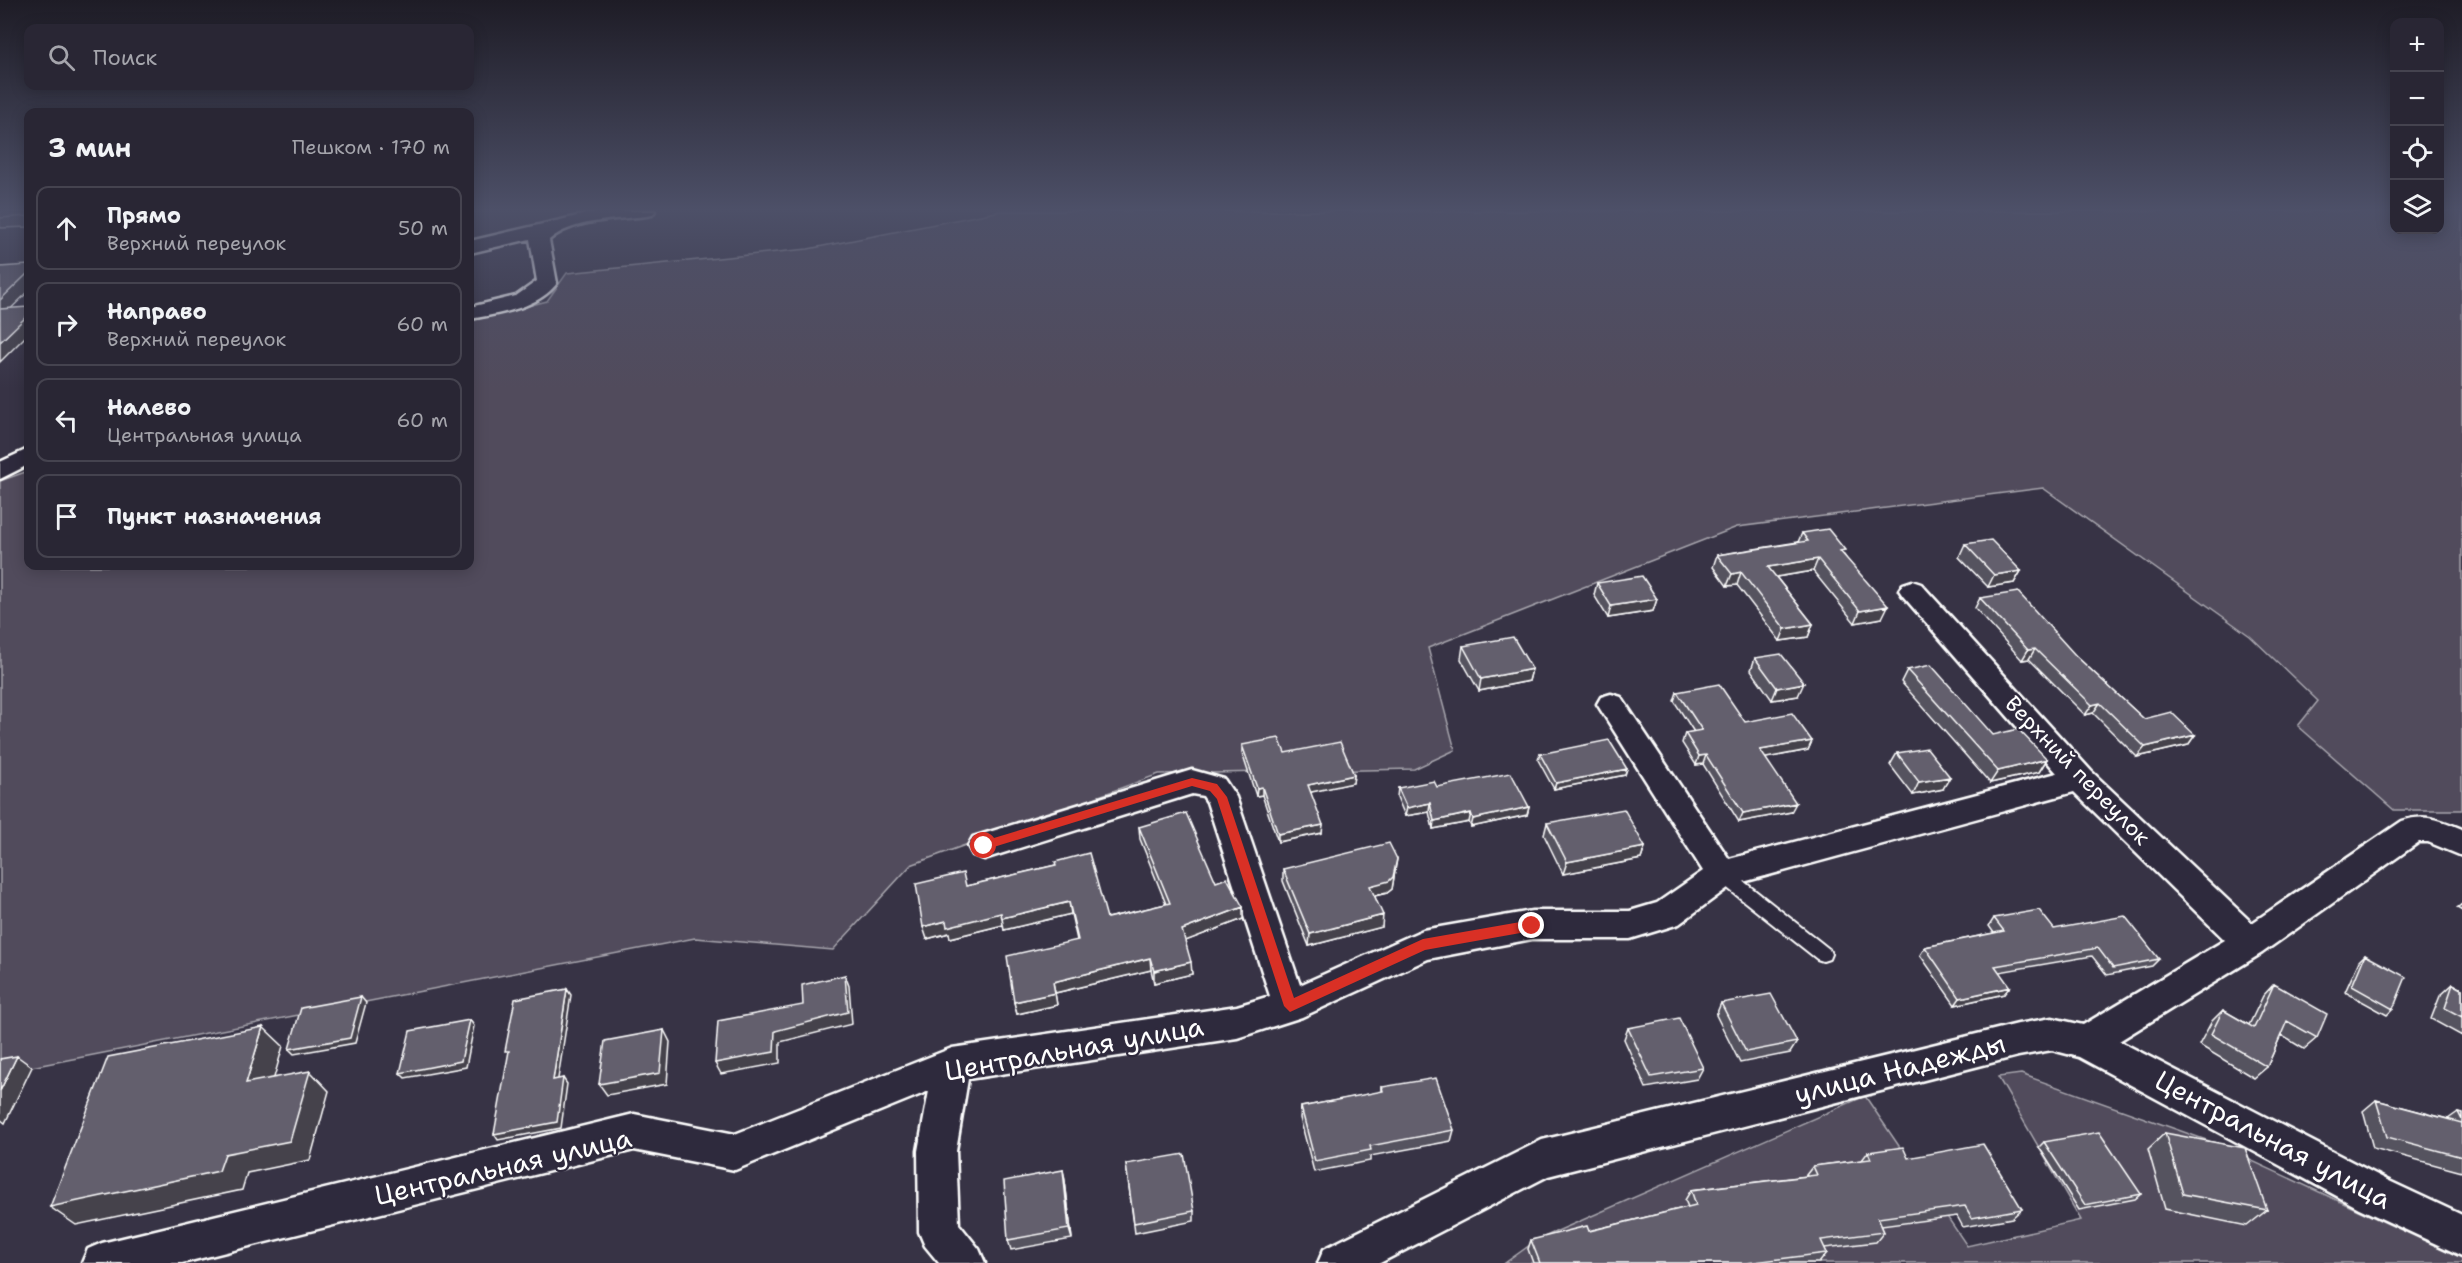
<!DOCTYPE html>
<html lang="ru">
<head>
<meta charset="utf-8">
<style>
  body { margin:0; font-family:"Shantell Sans",sans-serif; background:#353240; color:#f1f3f6 }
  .controls { position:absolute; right:18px; top:18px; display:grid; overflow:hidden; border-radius:12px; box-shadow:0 3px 15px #0003 }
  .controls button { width:54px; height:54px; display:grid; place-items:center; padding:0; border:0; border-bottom:2px solid #45434f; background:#292634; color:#f1f3f6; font:30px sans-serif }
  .stop { position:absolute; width:18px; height:18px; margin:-14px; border:4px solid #d93025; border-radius:50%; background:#fff }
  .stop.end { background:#d93025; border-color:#fff; box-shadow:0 2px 6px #0008 }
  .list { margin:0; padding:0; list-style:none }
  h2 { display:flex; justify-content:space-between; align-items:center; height:78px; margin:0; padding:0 24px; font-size:26px }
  h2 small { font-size:20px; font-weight:400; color:#a5a5ac }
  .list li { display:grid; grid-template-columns:39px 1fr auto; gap:18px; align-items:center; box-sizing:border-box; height:84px; margin:0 12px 12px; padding:0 12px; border:2px solid #45434f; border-radius:12px }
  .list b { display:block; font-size:22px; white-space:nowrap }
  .list p { margin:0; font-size:20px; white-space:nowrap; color:#a5a5ac }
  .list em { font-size:20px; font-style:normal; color:#a5a5ac }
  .icon { flex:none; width:33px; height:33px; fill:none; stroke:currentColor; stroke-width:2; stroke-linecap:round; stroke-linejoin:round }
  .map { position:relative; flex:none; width:2462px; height:1263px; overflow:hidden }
  .search { position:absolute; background:#292634; box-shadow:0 3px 15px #0003; left:24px; top:24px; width:450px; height:66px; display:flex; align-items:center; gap:15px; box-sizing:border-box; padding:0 21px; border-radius:12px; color:#a5a5ac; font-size:22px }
  .panel { position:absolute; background:#292634; box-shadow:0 3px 15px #0003; left:24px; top:108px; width:450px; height:462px; border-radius:12px }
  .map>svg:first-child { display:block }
</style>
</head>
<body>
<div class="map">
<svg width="2462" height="1263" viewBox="0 0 2462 1263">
  <rect width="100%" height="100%" fill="#373345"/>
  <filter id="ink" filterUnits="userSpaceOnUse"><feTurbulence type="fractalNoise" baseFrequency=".0167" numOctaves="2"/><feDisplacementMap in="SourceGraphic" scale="12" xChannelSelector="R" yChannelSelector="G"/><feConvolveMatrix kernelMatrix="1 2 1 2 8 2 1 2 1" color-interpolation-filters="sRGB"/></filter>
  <g filter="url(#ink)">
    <path fill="#514c5c" stroke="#a8a6ae" stroke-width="1.5" d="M 1001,211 L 2394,211 L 2394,230 L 2440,230 L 2440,211 L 2462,211 L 2462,810 L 2394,810 L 2298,726 L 2318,701 L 2250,636 L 2043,488 L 1737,527 L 1428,648 L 1455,750 L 1414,769 L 1159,774 L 911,865 L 833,950 L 695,938 L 21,1069 L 0,1075 L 0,481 L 28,471 L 28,566 L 470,566 L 470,321 L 547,301 L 567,273 L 808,249 Z
      M 2021,1074 L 2209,1141 L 2462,1258 L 2462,1263 L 1505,1263 L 1537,1240 L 1865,1096 L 1967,1246 L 2081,1220 L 1998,1077 Z"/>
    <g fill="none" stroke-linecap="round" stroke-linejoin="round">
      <defs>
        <path id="service" d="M 1722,867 L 1728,869 L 1829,949 L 1831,954 L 1829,959 L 1823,961 L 1817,959 L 1716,879 L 1714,874 L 1716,869 Z"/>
        <path id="minor" d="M 599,211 L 655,211 L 652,215 L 646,216 C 614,220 574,219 549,240 L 557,283 C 539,308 498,314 470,319 L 470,307 L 516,296 L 537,281 L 530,239 L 470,253 L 470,241 Z
          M 28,449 L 28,465 L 0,479 L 0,462 Z
          M 1912,581 L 1921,584 L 2091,771 L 2252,923 L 2402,821 C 2425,813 2440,820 2462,829 L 2462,856 L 2428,842 L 2419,842 L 2262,953 L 2119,1041 L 2387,1180 L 2462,1215 L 2462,1256 L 2359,1208 L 2079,1057 L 2052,1050 L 2018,1056 L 1548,1176 L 1380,1263 L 1318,1263 L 1324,1249 L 1542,1140 L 2018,1024 L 2052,1018 L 2083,1025 L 2225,940 L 2074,792 L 1732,885 L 1679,924 L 1630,939 L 1532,939 L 1428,959 L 1302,1017 L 1237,1038 L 968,1079 L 956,1151 L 959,1224 L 979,1249 L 985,1263 L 939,1263 L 925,1246 L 919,1232 L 918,1151 L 929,1091 L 735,1170 L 634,1150 L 182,1263 L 82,1263 L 88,1249 L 102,1243 L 634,1114 L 735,1134 L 952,1048 L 1237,1006 L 1270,996 L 1207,802 L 1203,796 L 1192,794 L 984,859 L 973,855 L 968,846 L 973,837 L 1192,770 L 1224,779 L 1236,797 L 1300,985 L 1423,930 L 1532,911 L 1630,911 L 1657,903 L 1703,871 L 1597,704 L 1601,697 L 1611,694 L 1621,697 L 1729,859 L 2057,773 L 1903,596 L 1899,590 L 1903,584 Z"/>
      </defs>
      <use href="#service" stroke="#fff" stroke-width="4"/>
      <use href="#minor" stroke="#fff" stroke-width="5"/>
      <use href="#service" fill="#2f2a3d" fill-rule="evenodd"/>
      <use href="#minor" fill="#2f2a3d" fill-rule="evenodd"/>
    </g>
    <path fill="#55525e" stroke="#fff" stroke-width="1.5" d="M 28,211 L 28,227 L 1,228 L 0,226 L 0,213 Z
      M 1802,533 L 1844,555 L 1882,618 L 1855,623 L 1813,571 L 1776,577 L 1813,624 L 1808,637 L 1780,641 L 1737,585 L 1727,586 L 1713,567 L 1717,555 L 1798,542 Z
      M 1965,544 L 2021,571 L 2014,583 L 1988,587 L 1959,557 Z
      M 1597,583 L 1657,599 L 1653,611 L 1608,618 L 1594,595 Z
      M 1980,598 L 2076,656 L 2144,719 L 2195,735 L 2188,745 L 2137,757 L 2093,713 L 2085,715 L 2029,659 L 2022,660 L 1975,608 Z
      M 1463,646 L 1532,669 L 1529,681 L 1479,691 L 1461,659 Z
      M 1755,658 L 1798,696 L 1772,700 L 1751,670 Z
      M 1907,670 L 1993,735 L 2047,759 L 2039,772 L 1990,783 L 1901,682 Z
      M 1677,692 L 1745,722 L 1812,741 L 1808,750 L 1765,758 L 1791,812 L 1739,822 L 1703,764 L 1696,765 L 1682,743 L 1685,733 L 1694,732 L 1674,701 Z
      M 1242,745 L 1285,753 L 1354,775 L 1353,783 L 1310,792 L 1322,833 L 1278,842 L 1262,795 L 1256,796 L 1242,753 Z
      M 1897,753 L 1943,789 L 1913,795 L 1890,765 Z
      M 1540,754 L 1625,775 L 1554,789 L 1538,760 Z
      M 1437,787 L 1529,807 L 1527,815 L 1471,827 L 1469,822 L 1433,829 L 1429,812 L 1405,816 L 1397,797 L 1398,788 Z
      M 1547,823 L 1645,847 L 1641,859 L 1563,874 L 1544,835 Z
      M 1139,827 L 1216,882 L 1243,907 L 1243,919 L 1185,941 L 1192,974 L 1154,983 L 1151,970 L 1055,993 L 1057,1005 L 1017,1014 L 1014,1002 L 1077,940 L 1071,914 L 1004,930 L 1003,925 L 950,938 L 949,933 L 927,939 L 967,886 L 1055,865 L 1107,918 L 1166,904 L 1140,839 Z
      M 1283,869 L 1395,871 L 1392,889 L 1387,893 L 1375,896 L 1382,927 L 1309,946 L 1283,881 Z
      M 2462,904 L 2462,911 L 2457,908 Z
      M 1994,918 L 2054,929 L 2159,959 L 2152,966 L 2107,975 L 2092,956 L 1999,972 L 2004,994 L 1955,1005 L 1920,955 L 1925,947 L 1994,933 L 1989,926 Z
      M 2365,955 L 2393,1009 L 2387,1015 L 2345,992 L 2359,961 Z
      M 2274,984 L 2317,1038 L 2304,1049 L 2281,1035 L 2267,1067 L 2254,1078 L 2199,1045 L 2212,1021 L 2223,1010 L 2249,1025 L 2263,996 Z
      M 2453,984 L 2462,989 L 2462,1036 L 2431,1019 L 2440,996 Z
      M 1721,1003 L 1797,1042 L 1790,1053 L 1740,1063 L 1716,1015 Z
      M 1628,1028 L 1703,1068 L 1697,1079 L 1646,1088 L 1624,1039 Z
      M 1382,1087 L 1454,1130 L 1451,1141 L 1370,1156 L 1370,1161 L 1314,1172 L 1300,1118 L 1301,1107 L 1382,1092 Z
      M 2376,1100 L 2448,1119 L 2458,1112 L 2462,1113 L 2462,1172 L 2373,1148 L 2363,1111 Z
      M 2165,1133 L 2267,1210 L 2247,1226 L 2165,1209 L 2148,1149 Z
      M 2044,1142 L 2141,1194 L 2135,1199 L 2079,1210 L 2039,1147 Z
      M 1868,1152 L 1908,1158 L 2022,1209 L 2012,1218 L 1963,1227 L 1957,1216 L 1881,1226 L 1884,1232 L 1876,1242 L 1824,1248 L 1827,1253 L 1819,1263 L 1533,1263 L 1528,1249 L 1531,1240 L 1589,1231 L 1688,1207 L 1685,1200 L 1691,1190 L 1807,1176 L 1806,1175 L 1813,1166 L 1862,1160 Z
      M 1126,1164 L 1194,1211 L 1194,1221 L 1135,1233 Z
      M 1063,1170 L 1065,1181 L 1072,1239 L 1011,1250 L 1008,1240 Z"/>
    <path fill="#45424c" stroke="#fff" stroke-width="1.5" d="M 28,273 L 28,292 L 0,319 L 0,300 Z
      M 28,315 L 28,334 L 0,362 L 0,342 Z
      M 1818,559 L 1813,571 L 1764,579 L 1768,567 Z
      M 2021,571 L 2014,583 L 1988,587 L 1994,575 Z
      M 1741,572 L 1737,585 L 1727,586 L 1732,574 Z
      M 1657,599 L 1653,611 L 1608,618 L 1611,606 Z
      M 1888,606 L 1882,618 L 1855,623 L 1860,611 Z
      M 1813,624 L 1808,637 L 1780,641 L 1785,629 Z
      M 2035,649 L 2029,659 L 2022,660 L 2028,650 Z
      M 1532,669 L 1529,681 L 1479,691 L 1481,679 Z
      M 1804,683 L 1798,696 L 1772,700 L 1777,688 Z
      M 2100,703 L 2093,713 L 2085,715 L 2092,705 Z
      M 2195,735 L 2188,745 L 2137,757 L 2145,747 Z
      M 1812,741 L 1808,750 L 1756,760 L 1760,750 Z
      M 1706,755 L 1703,764 L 1696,765 L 1699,756 Z
      M 2047,759 L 2039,772 L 1990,783 L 1998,771 Z
      M 1627,769 L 1625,775 L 1554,789 L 1556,783 Z
      M 1354,775 L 1353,783 L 1307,793 L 1308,785 Z
      M 1950,777 L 1943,789 L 1913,795 L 1919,782 Z
      M 1262,787 L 1262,795 L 1256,796 L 1257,788 Z
      M 1430,803 L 1429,812 L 1405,816 L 1407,808 Z
      M 1796,803 L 1791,812 L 1739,822 L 1743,813 Z
      M 1529,807 L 1527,815 L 1471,827 L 1473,819 Z
      M 1471,813 L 1469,822 L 1433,829 L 1434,821 Z
      M 1323,825 L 1322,833 L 1278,842 L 1278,834 Z
      M 1645,847 L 1641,859 L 1563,874 L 1567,862 Z
      M 1397,859 L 1392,889 L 1387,893 L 1368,897 L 1370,886 Z
      M 1069,902 L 1071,914 L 1004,930 L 1002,918 Z
      M 1243,907 L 1243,919 L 1183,942 L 1182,930 Z
      M 1001,913 L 1003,925 L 950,938 L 949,933 L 927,939 L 923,927 L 946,921 Z
      M 1383,915 L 1382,927 L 1309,946 L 1310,934 Z
      M 1150,958 L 1151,970 L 1055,993 L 1053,982 Z
      M 1191,962 L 1192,974 L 1154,983 L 1154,971 Z
      M 845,975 L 849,986 L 852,1024 L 780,1042 L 780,1063 L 721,1074 L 715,1063 L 775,1031 Z
      M 2010,987 L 2004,994 L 1955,1005 L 1960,998 Z
      M 567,989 L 571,995 L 557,1085 L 553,1080 Z
      M 1055,993 L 1057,1005 L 1017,1014 L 1014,1002 Z
      M 361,997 L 366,1003 L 355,1043 L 294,1054 L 289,1049 Z
      M 470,1020 L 474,1026 L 466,1067 L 405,1078 L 400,1073 Z
      M 263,1027 L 283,1046 L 267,1102 L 246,1083 Z
      M 664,1030 L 670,1042 L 667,1084 L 607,1095 L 599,1084 Z
      M 17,1056 L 32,1067 L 5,1123 L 0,1119 L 0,1091 Z
      M 310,1071 L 329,1091 L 310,1160 L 247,1173 L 242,1190 L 76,1225 L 50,1207 L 225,1154 Z
      M 563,1078 L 567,1084 L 561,1128 L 498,1140 L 494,1134 Z
      M 1063,1170 L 1065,1181 L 1072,1239 L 1069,1229 Z"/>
    <path fill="#635f6d" stroke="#fff" stroke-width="1.5" d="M 3,211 L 28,211 L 28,216 L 0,218 L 0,213 Z
      M 28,265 L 28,273 L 0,300 L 0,267 Z
      M 28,307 L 28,315 L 0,342 L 0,309 Z
      M 1828,529 L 1845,550 L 1840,551 L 1888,606 L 1860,611 L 1818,559 L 1768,567 L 1813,624 L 1785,629 L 1741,572 L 1732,574 L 1717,555 L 1808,541 L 1802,533 Z
      M 1991,540 L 2021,571 L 1994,575 L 1965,544 Z
      M 1642,576 L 1657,599 L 1611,606 L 1597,583 Z
      M 2018,592 L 2076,656 L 2144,719 L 2171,712 L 2195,735 L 2145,747 L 2100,703 L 2092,705 L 2035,649 L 2028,650 L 1980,598 Z
      M 1513,637 L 1532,669 L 1481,679 L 1463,646 Z
      M 1781,654 L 1804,683 L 1777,688 L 1755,658 Z
      M 1931,665 L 1993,735 L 2018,729 L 2047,759 L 1998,771 L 1907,670 Z
      M 1719,684 L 1745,722 L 1792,713 L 1812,741 L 1760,750 L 1796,803 L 1743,813 L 1706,755 L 1699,756 L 1685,733 L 1702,730 L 1677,692 Z
      M 1279,738 L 1285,753 L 1340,742 L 1354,775 L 1308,785 L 1323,825 L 1278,834 L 1262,787 L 1257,788 L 1242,745 Z
      M 1609,740 L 1627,769 L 1556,783 L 1540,754 Z
      M 1927,748 L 1950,777 L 1919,782 L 1897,753 Z
      M 1511,773 L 1529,807 L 1473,819 L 1471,813 L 1434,821 L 1430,803 L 1407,808 L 1398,788 L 1434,781 L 1437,787 Z
      M 1624,809 L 1645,847 L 1567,862 L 1547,823 Z
      M 1186,813 L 1216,882 L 1227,878 L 1243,907 L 1182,930 L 1191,962 L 1154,971 L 1150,958 L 1053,982 L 1055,993 L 1014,1002 L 1007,956 L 1078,940 L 1069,902 L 1002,918 L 1001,913 L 947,927 L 946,921 L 923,927 L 916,884 L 963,873 L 966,886 L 1056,865 L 1055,862 L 1089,853 L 1107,918 L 1170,903 L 1139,827 Z
      M 1389,843 L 1397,859 L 1393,877 L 1389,881 L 1370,886 L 1383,915 L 1310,934 L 1283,869 Z
      M 2039,910 L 2054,929 L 2125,916 L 2159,959 L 2113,968 L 2098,948 L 1995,966 L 2010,987 L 1960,998 L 1925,947 L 2004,931 L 1994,918 Z
      M 2365,955 L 2406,977 L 2393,1009 L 2352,986 Z
      M 845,975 L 848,1012 L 775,1031 L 774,1052 L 715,1063 L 718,1021 L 803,1005 L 802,985 Z
      M 2274,984 L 2327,1014 L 2317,1038 L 2287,1021 L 2267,1067 L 2211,1034 L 2223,1010 L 2254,1028 Z
      M 2453,984 L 2462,989 L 2462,1017 L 2445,1008 Z
      M 567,989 L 553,1080 L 563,1078 L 557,1122 L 494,1134 L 509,1051 L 505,1051 L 515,999 Z
      M 1771,994 L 1797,1042 L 1746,1052 L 1721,1003 Z
      M 361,997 L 350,1038 L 289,1049 L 301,1008 Z
      M 1679,1018 L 1703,1068 L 1651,1077 L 1628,1028 Z
      M 470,1020 L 461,1061 L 400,1073 L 410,1031 Z
      M 263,1027 L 246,1083 L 310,1071 L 290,1141 L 225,1154 L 219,1171 L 50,1207 L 108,1057 Z
      M 664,1030 L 660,1073 L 599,1084 L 605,1041 Z
      M 17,1056 L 0,1091 L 0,1059 Z
      M 1436,1078 L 1454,1130 L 1370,1146 L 1371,1150 L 1315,1161 L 1301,1107 L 1383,1091 L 1382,1087 Z
      M 2376,1100 L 2462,1123 L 2462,1157 L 2387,1137 Z
      M 2458,1112 L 2462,1113 L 2462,1120 Z
      M 2099,1132 L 2141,1194 L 2085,1205 L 2044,1142 Z
      M 2165,1133 L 2245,1148 L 2267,1210 L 2183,1194 Z
      M 1983,1144 L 2022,1209 L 1972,1218 L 1965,1206 L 1878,1218 L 1884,1232 L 1821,1240 L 1827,1253 L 1746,1263 L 1540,1263 L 1531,1240 L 1587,1226 L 1589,1231 L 1696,1205 L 1691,1190 L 1817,1175 L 1813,1166 L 1871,1159 L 1868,1152 L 1903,1147 L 1908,1158 Z
      M 1184,1154 L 1194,1211 L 1134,1223 L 1126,1164 Z
      M 1063,1170 L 1069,1229 L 1008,1240 L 1004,1181 Z"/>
  </g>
  <linearGradient id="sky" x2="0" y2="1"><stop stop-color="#1e1c26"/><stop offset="0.54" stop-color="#4d5068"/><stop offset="1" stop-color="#4d5068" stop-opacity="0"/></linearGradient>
  <rect width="2462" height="388" fill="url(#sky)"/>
  <path fill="#d93025" d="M 1192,778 L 1217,784 L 1227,797 L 1294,998 L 1423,939 L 1532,920 L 1538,926 L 1532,931 L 1425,950 L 1290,1012 L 1284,1006 L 1217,799 L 1210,791 L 1192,786 L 984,850 L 978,846 L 984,841 Z"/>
  <g text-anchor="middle" stroke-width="4.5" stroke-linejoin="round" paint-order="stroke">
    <g font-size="22" fill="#fff" stroke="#2f2a3d">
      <text transform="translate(2078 770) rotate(46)" y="8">Верхний переулок</text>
    </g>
    <g font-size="27" fill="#fff" stroke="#2f2a3d">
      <text transform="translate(1074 1049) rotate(-10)" y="9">Центральная улица</text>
      <text transform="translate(1900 1069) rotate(-14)" y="9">улица Надежды</text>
      <text transform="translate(2273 1140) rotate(28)" y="9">Центральная улица</text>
      <text transform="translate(503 1167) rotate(-13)" y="9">Центральная улица</text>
    </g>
  </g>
</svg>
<div class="controls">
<button>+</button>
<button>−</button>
<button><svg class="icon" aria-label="locate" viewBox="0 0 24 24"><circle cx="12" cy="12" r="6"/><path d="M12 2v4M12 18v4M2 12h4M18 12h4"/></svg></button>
<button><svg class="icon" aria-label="layers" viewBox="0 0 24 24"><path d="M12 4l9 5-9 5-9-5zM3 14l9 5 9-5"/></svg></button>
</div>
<div class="stop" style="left:984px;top:846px"></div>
<div class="stop end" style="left:1532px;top:926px"></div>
<div class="search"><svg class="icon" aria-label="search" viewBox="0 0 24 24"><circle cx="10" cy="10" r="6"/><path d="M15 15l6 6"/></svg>Поиск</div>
<section class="panel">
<h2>3 мин<small>Пешком · 170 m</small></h2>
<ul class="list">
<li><svg class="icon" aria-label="ahead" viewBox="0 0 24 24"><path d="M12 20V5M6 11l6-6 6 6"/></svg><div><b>Прямо</b><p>Верхний переулок</p></div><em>50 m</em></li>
<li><svg class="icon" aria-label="right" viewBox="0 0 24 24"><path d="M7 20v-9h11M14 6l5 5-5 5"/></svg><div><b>Направо</b><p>Верхний переулок</p></div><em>60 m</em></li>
<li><svg class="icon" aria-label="left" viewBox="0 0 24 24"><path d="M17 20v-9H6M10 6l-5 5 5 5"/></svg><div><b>Налево</b><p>Центральная улица</p></div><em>60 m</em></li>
<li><svg class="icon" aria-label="arrive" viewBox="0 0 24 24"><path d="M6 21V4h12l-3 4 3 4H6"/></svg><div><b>Пункт назначения</b></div></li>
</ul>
</section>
</div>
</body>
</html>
